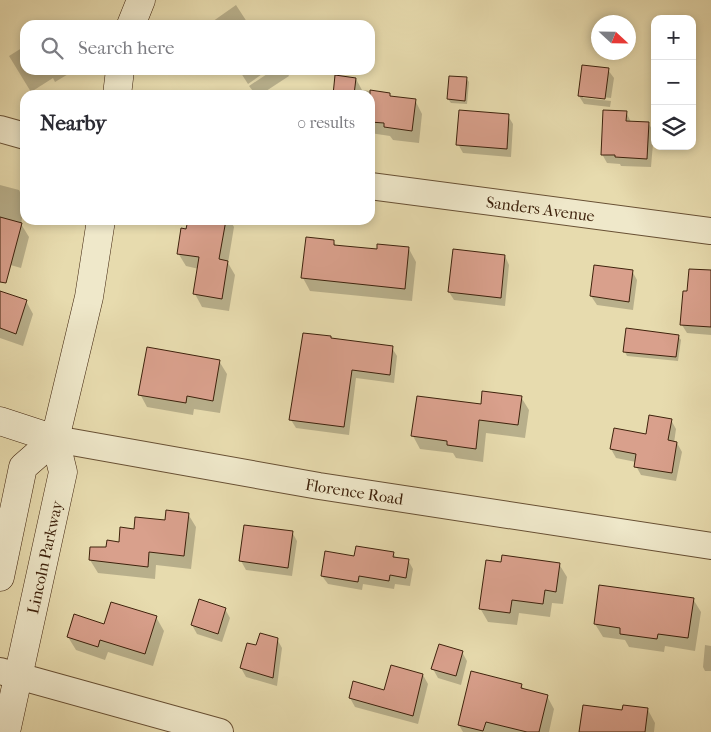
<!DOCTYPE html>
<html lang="en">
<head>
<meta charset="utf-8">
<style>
  body { margin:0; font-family:"IM FELL French Canon",serif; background:#f2f2f3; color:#2b2b33 }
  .controls { position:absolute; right:15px; top:15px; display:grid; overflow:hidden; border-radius:10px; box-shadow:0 2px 8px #0003 }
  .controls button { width:45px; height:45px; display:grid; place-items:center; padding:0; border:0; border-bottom:1px solid #e1e1e2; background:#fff; color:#2b2b33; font:25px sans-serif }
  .compass { position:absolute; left:591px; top:15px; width:45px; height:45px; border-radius:50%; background:#fff; box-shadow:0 2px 8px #0003; rotate:112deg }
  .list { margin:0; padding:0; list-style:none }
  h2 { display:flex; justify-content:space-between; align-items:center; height:65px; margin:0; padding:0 20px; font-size:21px }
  h2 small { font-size:16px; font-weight:400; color:#7c7c81 }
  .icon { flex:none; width:28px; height:28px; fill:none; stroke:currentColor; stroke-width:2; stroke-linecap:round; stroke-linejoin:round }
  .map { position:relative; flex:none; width:711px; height:732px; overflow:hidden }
  .search { position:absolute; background:#fff; box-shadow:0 2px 8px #0003; left:20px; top:20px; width:355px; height:55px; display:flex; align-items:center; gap:12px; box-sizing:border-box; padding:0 18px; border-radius:15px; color:#7c7c81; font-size:19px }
  .panel { position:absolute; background:#fff; box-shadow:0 2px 8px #0003; left:20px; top:90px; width:355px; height:135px; border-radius:15px }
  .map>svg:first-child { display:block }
</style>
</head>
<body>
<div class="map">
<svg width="711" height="732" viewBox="0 0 711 732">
  <rect width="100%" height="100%" fill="#e7dbae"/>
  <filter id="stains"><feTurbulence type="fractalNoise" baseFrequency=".004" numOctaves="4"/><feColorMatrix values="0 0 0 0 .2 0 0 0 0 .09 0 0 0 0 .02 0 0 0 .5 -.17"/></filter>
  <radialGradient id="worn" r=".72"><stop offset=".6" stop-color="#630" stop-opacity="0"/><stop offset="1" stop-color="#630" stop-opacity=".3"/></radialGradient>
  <path fill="#0003" d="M 236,5 L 249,25 L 209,25 L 209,24 Z
    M 25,46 L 25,70 L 75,70 L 55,82 L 53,78 L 31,92 L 9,56 Z
    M 239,70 L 268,70 L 248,84 Z
    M 273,70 L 286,70 L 289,76 L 260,95 L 256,95 L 249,86 Z
    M 608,70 L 614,78 L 611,98 L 583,95 L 583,98 L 611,101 L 610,107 L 584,104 L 579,96 Z
    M 466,78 L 469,82 L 467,104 L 451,103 L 448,99 Z
    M 356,79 L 362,90 L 389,94 L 391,97 L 415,100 L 422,114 L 419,143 L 393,140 L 390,136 L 370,133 L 370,95 L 334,95 Z
    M 626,112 L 631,122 L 648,123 L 654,132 L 651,167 L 621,166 L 620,164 L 607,163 L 602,154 Z
    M 508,116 L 513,124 L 511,157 L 463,153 L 458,144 Z
    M 0,185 L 19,190 L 25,202 L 21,224 L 29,237 L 21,268 L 0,262 Z
    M 189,220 L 230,220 L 234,227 L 228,263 L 235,275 L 229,311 L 202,307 L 195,294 L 199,269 L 186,266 L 178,253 L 187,230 Z
    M 333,241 L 337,247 L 378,251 L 409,249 L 416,262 L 412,301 L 310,291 L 303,278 Z
    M 454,251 L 505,256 L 509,265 L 505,306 L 454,300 L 449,292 Z
    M 632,271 L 637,280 L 633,310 L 597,305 L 591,296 Z
    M 711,271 L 711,335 L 687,333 L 682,325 L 689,292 Z
    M 0,292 L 26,301 L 33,314 L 23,346 L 0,338 Z
    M 678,336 L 681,340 L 678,361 L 627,356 L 625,352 Z
    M 332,339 L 392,348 L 397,356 L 394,383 L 356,378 L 349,435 L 296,428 L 291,420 Z
    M 219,361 L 227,374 L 220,413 L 194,409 L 193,415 L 147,407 L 140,394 Z
    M 418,397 L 482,405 L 521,397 L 529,410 L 525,438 L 486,433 L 483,462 L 456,458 L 453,453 L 420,449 L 413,436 Z
    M 671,420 L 676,429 L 674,443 L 677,443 L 682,452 L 676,481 L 641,475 L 636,466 L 636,462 L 616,458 L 611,449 L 647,435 Z
    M 188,514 L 196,527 L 191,569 L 156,565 L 155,579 L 98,573 L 90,560 L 91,549 L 107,549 L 120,543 L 135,530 Z
    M 292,532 L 297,541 L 292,576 L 246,570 L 241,561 Z
    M 393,553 L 396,558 L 408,560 L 413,569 L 410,586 L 395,584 L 394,589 L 363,584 L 362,590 L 328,584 L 322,576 L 355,557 Z
    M 559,564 L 567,577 L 563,604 L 552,603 L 550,617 L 519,613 L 517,625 L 488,622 L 480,608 Z
    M 693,599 L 701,612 L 695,651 L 665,646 L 664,652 L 629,647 L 625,640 L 603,637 L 595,624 Z
    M 225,609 L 230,618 L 222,642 L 197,634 L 192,625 Z
    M 156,617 L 164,631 L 153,666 L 108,652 L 105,660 L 76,650 L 68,637 L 105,625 Z
    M 277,639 L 282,648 L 277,686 L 246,677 L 241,668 L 257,647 Z
    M 705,645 L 711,646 L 711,671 L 705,671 L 703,667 Z
    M 462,652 L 467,661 L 461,685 L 438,678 L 433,669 Z
    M 423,675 L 428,684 L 418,724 L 355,707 L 350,698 L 354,683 L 385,691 Z
    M 521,685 L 525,691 L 547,696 L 554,709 L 549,732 L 463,732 L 459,725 Z
    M 648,710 L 655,723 L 654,732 L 581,732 L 624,712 Z"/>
  <path fill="#d9a08c" stroke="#3e220c" d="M 582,65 L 609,68 L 605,99 L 578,96 Z
    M 335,75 L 356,78 L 354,95 L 333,95 Z
    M 449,76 L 467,77 L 465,101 L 447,99 Z
    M 370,90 L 390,93 L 390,96 L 416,99 L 412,131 L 384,127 L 384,123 L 370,122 Z
    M 459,110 L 509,114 L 507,149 L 456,145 Z
    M 603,110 L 627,111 L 626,121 L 649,122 L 647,159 L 615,157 L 615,155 L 601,155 Z
    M 0,217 L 22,223 L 6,283 L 0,282 Z
    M 188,220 L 226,220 L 219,259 L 228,261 L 222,299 L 193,294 L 199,257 L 177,254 L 181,228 L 186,229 Z
    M 306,237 L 334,240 L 334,245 L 377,249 L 377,244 L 409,247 L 405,289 L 301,278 Z
    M 453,249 L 505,255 L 501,298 L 448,292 Z
    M 594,265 L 633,270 L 629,302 L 590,296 Z
    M 689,269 L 711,270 L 711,327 L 680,325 L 683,291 L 687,291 Z
    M 0,291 L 27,300 L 16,334 L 0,328 Z
    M 626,328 L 679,335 L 676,357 L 623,352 Z
    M 303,333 L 331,336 L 331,338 L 393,346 L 390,375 L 352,370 L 344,427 L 289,420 Z
    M 147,347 L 220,360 L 213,401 L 187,396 L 186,403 L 138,395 Z
    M 482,391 L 522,396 L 518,425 L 479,420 L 476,449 L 447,445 L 447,441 L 411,436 L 417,396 L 481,404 Z
    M 649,415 L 672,419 L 668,440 L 677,442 L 672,473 L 634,467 L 636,454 L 610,449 L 614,428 L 646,434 Z
    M 166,510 L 189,513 L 184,556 L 149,552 L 148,567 L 89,560 L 90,547 L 106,547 L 107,540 L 119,542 L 120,527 L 134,529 L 135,517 L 165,520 Z
    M 244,525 L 293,531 L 288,568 L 239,561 Z
    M 356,546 L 394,552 L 393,557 L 409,559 L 406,578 L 390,575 L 389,581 L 359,576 L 358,582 L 321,576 L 325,551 L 354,556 Z
    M 502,555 L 560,563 L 556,592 L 545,590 L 543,604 L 512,600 L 510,613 L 479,609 L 486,560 L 501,562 Z
    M 599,585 L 694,598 L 688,638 L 658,634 L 657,639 L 620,634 L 620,628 L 594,624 Z
    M 199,599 L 226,608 L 218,634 L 191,625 Z
    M 111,602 L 157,616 L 145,654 L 100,640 L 98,647 L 67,637 L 74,614 L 104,624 Z
    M 260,633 L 278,638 L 273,678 L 240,668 L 247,643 L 256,645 Z
    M 439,644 L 463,651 L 456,676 L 431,669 Z
    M 391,665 L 423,674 L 413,716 L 349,698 L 353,681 L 384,690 Z
    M 471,671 L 522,684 L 521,688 L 548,695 L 539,732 L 527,732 L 486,722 L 483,731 L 458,725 Z
    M 583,705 L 622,710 L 623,705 L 648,708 L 645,732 L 579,732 Z"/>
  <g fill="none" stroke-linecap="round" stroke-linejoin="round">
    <defs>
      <g id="street">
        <path d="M 0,129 L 25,136"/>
        <path id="s1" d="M 370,186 L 711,231"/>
        <path id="s2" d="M 55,439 L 319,486 L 711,546"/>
        <path d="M 0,671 L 220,732"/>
      </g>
      <g id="secondary">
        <path d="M 131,25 L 141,0"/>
        <path d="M 117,95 L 120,70"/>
        <path d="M 0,421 L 55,439"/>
        <path d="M 0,577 L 23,467 L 55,439"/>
        <path id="s3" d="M 6,732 L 63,472 L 55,439 L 89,297 L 101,220"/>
      </g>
    </defs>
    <use href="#street" stroke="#685034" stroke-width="28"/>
    <use href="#secondary" stroke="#3e220c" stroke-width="29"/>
    <use href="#street" stroke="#efe8ca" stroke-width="26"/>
    <use href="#secondary" stroke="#efe8ca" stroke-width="28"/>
  </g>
  <g text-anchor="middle" stroke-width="4.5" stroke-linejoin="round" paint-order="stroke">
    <g font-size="16" fill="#3e220c" stroke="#efe8ca">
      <text dy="6" stroke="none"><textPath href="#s1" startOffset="172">Sanders Avenue</textPath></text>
      <text dy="6" stroke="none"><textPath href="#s2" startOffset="304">Florence Road</textPath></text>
      <text dy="6" stroke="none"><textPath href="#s3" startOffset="179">Lincoln Parkway</textPath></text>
    </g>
  </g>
  <rect width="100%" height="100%" filter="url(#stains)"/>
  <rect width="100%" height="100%" fill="url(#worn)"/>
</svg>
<div class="controls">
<button>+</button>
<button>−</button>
<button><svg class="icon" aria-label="layers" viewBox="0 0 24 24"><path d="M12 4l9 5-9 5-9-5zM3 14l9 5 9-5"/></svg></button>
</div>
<svg class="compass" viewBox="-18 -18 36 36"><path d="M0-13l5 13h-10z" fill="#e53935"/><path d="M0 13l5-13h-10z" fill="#7c7c81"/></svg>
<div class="search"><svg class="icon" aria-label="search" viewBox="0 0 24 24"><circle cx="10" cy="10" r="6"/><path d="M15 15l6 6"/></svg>Search here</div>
<section class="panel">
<h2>Nearby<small>0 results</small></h2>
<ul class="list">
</ul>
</section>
</div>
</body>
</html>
